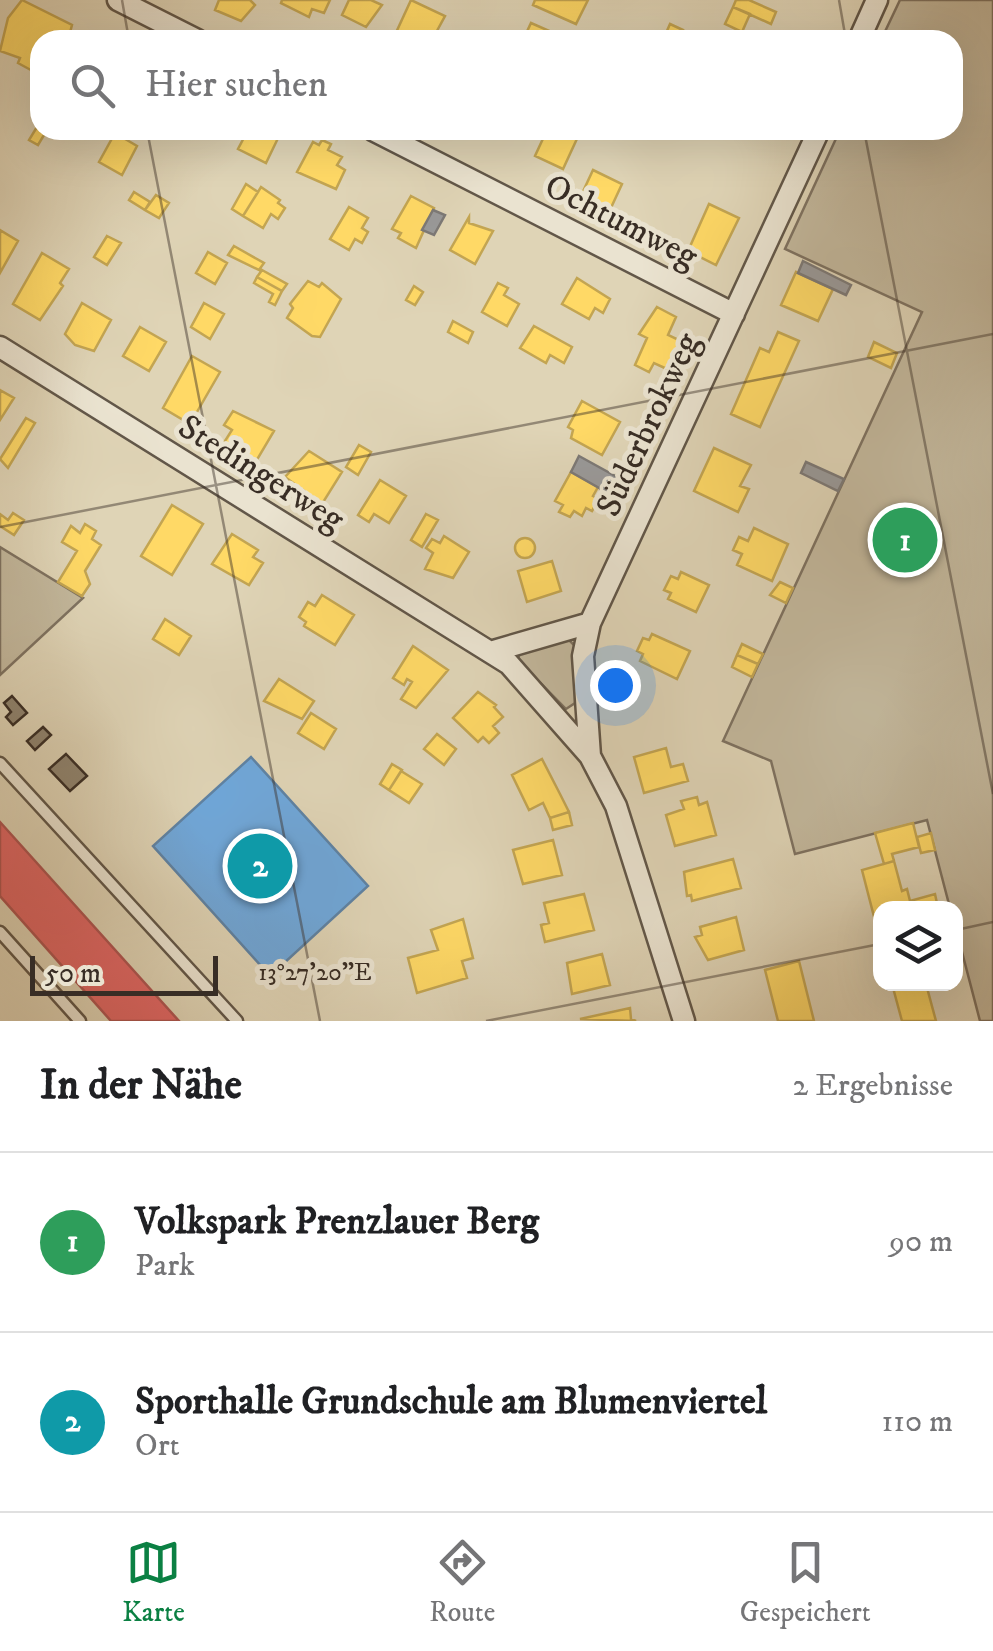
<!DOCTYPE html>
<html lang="de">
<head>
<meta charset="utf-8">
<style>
  body { margin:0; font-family:"IM FELL DW Pica",serif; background:#f2f2f2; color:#202124 }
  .controls { position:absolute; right:30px; bottom:30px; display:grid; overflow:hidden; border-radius:20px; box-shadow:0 10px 40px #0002 }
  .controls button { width:90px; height:90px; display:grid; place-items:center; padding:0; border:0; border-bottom:2px solid #e0e0e0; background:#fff; color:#202124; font:50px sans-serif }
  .scale { position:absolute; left:30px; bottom:25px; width:188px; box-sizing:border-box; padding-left:10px; border:5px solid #382d25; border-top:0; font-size:28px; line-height:35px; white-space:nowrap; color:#382d25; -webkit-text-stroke:8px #eae3d0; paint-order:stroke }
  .you { position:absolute; left:615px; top:685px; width:35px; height:35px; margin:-25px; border:8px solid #fff; border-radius:50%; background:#1a73e8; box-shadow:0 0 0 15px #1a73e833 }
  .badge { display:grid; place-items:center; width:65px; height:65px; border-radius:50%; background:#0b8043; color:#fff; font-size:32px; font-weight:700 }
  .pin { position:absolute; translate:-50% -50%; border:5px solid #fff; box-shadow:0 2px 10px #0006 }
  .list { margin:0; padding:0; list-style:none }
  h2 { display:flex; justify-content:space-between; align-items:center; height:130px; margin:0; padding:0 40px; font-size:42px }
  h2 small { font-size:32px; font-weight:400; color:#757577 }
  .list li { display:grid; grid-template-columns:65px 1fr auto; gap:30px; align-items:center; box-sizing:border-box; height:180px; padding:0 40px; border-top:2px solid #e0e0e0 }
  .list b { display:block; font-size:38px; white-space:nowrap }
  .list p { margin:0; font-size:32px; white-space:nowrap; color:#757577 }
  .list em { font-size:32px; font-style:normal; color:#757577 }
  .icon { flex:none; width:55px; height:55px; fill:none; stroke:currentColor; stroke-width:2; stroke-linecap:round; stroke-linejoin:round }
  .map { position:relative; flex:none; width:993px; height:1021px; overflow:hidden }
  .search { position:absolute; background:#fff; box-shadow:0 10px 40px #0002; left:30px; right:30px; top:30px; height:110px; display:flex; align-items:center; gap:25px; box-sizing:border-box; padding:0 35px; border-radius:30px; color:#757577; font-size:38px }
  .sheet { height:490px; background:#fff }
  nav { display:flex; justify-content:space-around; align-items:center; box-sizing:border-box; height:140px; border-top:2px solid #e0e0e0; background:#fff; font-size:28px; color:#757577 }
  nav a { display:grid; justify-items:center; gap:5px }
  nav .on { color:#0b8043 }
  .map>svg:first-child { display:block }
</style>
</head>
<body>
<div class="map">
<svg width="993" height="1021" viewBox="0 0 993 1021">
  <rect width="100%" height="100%" fill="#dfd4b6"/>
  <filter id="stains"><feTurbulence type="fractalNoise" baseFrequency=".002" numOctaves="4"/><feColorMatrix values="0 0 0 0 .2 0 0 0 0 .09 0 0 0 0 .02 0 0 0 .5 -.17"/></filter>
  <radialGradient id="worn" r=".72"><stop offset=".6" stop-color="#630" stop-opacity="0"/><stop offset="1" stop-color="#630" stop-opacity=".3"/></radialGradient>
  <path fill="#c3b89d" stroke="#7e7261" stroke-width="2.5" d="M 900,0 L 993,0 L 993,1021 L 980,1021 L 956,929 L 956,908 L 950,908 L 927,820 L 795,854 L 771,761 L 723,741 L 922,312 L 785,249 L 840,130 L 953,130 L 953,40 L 881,40 Z
    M 0,547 L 83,598 L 0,675 Z
    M 568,639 L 575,646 L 575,703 L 566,709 L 517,659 L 520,654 Z"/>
  <path fill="#ffd966" stroke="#c3a552" stroke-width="2.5" d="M 22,0 L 72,25 L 68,40 L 40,40 L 40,75 L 18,63 L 20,58 L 0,51 L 8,18 Z
    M 219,0 L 250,0 L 255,5 L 241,21 L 215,10 Z
    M 282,0 L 330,0 L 324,13 L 312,9 L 309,17 L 281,3 Z
    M 349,0 L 371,0 L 382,5 L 366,27 L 342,15 Z
    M 411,0 L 445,16 L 432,40 L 394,37 Z
    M 535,0 L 588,0 L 576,24 L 533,5 Z
    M 736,0 L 749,0 L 776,12 L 771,24 L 733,7 Z
    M 733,7 L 750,14 L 742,32 L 725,24 Z
    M 531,23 L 561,36 L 559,40 L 523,40 Z
    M 670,24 L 683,30 L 679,40 L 663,40 Z
    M 40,122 L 40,130 L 47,130 L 38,145 L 29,140 Z
    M 248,130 L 281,132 L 266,163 L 238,149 Z
    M 547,130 L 581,130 L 563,169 L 535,156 Z
    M 115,133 L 137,146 L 122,175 L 99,162 Z
    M 322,140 L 331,144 L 328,150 L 342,157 L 337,165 L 345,170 L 336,189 L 297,172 L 313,142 L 319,145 Z
    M 593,170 L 622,184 L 609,212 L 580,198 Z
    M 246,184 L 258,192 L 243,216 L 232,209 Z
    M 261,187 L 280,200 L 278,203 L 285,208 L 278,219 L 271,214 L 263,228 L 243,216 Z
    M 134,192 L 150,202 L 145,210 L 129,200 Z
    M 156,195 L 169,203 L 159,218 L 145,210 Z
    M 411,196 L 434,208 L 416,248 L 398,238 L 401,233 L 392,229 Z
    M 709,204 L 739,218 L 716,265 L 688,251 Z
    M 349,207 L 368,218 L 362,228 L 368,232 L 362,243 L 355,239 L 349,250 L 330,239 Z
    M 469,217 L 469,223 L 493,231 L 475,264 L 450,250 Z
    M 0,230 L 18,241 L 0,273 Z
    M 107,236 L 121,243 L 107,265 L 94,257 Z
    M 234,246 L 264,263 L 259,270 L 228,255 Z
    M 208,252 L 227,263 L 215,284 L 196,273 Z
    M 42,253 L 69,269 L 60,283 L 63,286 L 40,320 L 13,304 Z
    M 262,270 L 287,284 L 282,291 L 257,277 Z
    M 796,272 L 833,289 L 818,321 L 781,305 Z
    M 257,277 L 282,291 L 275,305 L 269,302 L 273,294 L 254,283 Z
    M 577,278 L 610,299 L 603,313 L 595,308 L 589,319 L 562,304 Z
    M 308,281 L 319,287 L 322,283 L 341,299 L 320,337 L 312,336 L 287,318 L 293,308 L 290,304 Z
    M 498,283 L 508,288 L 504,295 L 519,304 L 507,326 L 482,312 Z
    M 414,286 L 423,292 L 415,305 L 406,300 Z
    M 82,303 L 111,320 L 94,351 L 75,345 L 65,334 Z
    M 204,303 L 224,314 L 210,339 L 191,327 Z
    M 657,307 L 676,317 L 668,335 L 681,341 L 667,369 L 654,363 L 649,372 L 635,365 L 647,338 L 639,334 Z
    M 453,321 L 473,332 L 468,343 L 448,332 Z
    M 534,326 L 572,347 L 564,363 L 550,355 L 546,363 L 520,348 Z
    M 140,327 L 166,342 L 149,371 L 123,356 Z
    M 778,332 L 799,341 L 760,427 L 731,414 L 760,348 L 769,352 Z
    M 874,342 L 897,353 L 891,368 L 868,357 Z
    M 192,356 L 220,372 L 190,424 L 163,408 Z
    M 0,390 L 14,398 L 0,420 Z
    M 582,401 L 620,422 L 602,455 L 571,438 L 573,430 L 568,427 Z
    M 233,411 L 274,431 L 255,463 L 223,444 L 232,430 L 224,425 Z
    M 26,418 L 35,423 L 8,468 L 0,459 Z
    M 359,445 L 371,452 L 358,475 L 346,467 Z
    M 714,448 L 751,465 L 740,486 L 749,489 L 738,512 L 694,491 Z
    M 309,451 L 342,472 L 322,504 L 285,477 Z
    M 571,472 L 598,487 L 593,496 L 599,499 L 592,511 L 586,508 L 582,516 L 574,511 L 570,517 L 559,512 L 563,505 L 555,501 Z
    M 380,480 L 406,496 L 389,523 L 374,514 L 369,522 L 358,515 Z
    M 172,505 L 203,524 L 172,575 L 141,556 Z
    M 13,513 L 24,520 L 14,535 L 0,526 L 0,514 L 8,520 Z
    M 426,514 L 438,520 L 422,547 L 411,540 Z
    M 85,524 L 96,531 L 92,539 L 101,545 L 85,571 L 90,584 L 82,596 L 58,582 L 77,551 L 62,542 L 71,526 L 80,533 Z
    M 754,528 L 788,544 L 772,581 L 737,565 L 742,554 L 733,550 L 739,537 L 748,541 Z
    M 232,534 L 258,550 L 253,557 L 263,563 L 249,585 L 212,564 Z
    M 444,536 L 469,552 L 453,578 L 425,569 L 433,553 L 426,548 L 432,539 L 440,543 Z
    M515 548a10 10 0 1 1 20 0a10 10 0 1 1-20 0Z
    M 552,561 L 561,591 L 527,602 L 518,571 Z
    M 681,572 L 709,585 L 696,612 L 668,599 L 671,593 L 664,590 L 671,576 L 678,579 Z
    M 780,582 L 793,588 L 786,603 L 770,595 Z
    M 322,595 L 354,615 L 335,645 L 304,626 L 306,622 L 299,617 L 308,602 L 315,606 Z
    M 165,619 L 191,636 L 179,655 L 153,639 Z
    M 652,634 L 690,651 L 677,679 L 640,661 L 643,654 L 637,651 L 643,638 L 649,640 Z
    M 742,644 L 763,654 L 758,664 L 737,655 Z
    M 413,646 L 448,670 L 416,708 L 401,699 L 412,682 L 407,679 L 404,685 L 393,678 Z
    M 737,655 L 758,664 L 752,677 L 732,667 Z
    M 279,679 L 314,701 L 302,719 L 264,701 Z
    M 478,692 L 496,705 L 494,707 L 503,717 L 493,726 L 499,733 L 489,743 L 483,737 L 478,742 L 453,718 Z
    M 311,713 L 336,729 L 324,749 L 298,733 Z
    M 437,734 L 456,749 L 444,765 L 424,749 Z
    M 666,748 L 671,767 L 683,764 L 688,781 L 644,793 L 634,757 Z
    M 542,759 L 560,794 L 569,812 L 550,818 L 543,803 L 529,810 L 512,775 Z
    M 392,764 L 402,770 L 389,790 L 380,784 Z
    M 401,771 L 422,784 L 409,803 L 389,790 Z
    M 697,797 L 699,805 L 707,802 L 716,835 L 675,846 L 666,815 L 684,809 L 681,801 Z
    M 569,812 L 572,825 L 553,830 L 550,818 Z
    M 913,823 L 919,847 L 892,854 L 894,861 L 884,864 L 875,833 Z
    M 931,833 L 935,850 L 921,853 L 917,837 Z
    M 553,840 L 562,875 L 523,884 L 513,850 Z
    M 733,859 L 741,888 L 692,901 L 691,895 L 687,896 L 684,872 Z
    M 894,861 L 902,891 L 907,889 L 910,901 L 935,894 L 938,908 L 880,908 L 880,940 L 862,870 Z
    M 584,894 L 594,930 L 545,942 L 541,925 L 549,923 L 544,903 Z
    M 736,917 L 744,950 L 708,960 L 695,937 L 702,935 L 700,927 Z
    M 463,919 L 473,958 L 462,961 L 467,978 L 417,993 L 408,958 L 438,950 L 431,930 Z
    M 602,954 L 610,985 L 572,994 L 567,963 Z
    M 799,961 L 814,1021 L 778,1021 L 765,970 Z
    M 892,984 L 926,984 L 936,1021 L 902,1021 Z
    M 630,1008 L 631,1019 L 636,1021 L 580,1019 Z"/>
  <path fill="#e06666" stroke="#ae5552" stroke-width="2.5" d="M 0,822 L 179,1021 L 111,1021 L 0,896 Z"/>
  <path fill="#6fa8dc" stroke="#5e83a5" stroke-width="2.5" d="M 251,757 L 368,886 L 270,976 L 153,846 Z"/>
  <path fill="#999" stroke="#7c7976" stroke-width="2.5" d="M 433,210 L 445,215 L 434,235 L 422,230 Z
    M 803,261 L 851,285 L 846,295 L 798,273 Z
    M 579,456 L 617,477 L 608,493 L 571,472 Z
    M 806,462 L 844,479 L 838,491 L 801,473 Z"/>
  <path fill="#8f8470" stroke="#382d25" stroke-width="2.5" d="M 12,696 L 27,713 L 13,725 L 6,717 L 11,712 L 4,703 Z
    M 43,727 L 51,735 L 35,750 L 27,741 Z
    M 66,754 L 87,776 L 70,791 L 49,769 Z"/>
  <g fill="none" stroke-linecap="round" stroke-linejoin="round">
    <defs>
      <path id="service" d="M 0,763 L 237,1021
        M 0,932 L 80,1021"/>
      <path id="minor" d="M 118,0 L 197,40
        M 859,40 L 877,0
        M 373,130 L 734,314
        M 0,347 L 509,664 L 590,756 L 616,806 L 684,1021
        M 490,652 L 590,623
        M 590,756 L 583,656 L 590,623 L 819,130"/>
    </defs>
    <use href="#service" stroke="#625749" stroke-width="15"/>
    <use href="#minor" stroke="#625749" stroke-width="25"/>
    <use href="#service" stroke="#eae3d0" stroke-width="10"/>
    <use href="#minor" stroke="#eae3d0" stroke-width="20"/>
  </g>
  <path fill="none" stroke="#382d25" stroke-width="2.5" stroke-opacity="0.45" d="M 122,0 L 129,40M 839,0 L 846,40M 147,130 L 320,1021M 864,130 L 993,794M 0,527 L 993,334M 956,930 L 993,922M 486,1021 L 880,944"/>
  <g text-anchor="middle" stroke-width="10" stroke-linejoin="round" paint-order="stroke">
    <g font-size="35" fill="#382d25" stroke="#eae3d0">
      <text transform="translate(622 220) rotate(27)" y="12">Ochtumweg</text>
      <text transform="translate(647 424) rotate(-65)" y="12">Süderbrokweg</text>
      <text transform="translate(262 472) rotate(32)" y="12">Stedingerweg</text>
    </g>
  </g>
  <g font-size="25" text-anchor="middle" fill="#382d25" stroke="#eae3d0" stroke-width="10" stroke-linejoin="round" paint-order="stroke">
    <text x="315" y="980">13°27'20"E</text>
  </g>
  <rect width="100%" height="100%" filter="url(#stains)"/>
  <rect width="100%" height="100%" fill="url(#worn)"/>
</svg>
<div class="controls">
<button><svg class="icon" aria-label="layers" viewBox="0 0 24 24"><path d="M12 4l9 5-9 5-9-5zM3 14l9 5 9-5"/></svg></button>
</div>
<div class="scale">50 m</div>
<div class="you"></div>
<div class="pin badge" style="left:905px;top:540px;background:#2e9e5b">1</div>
<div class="pin badge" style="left:260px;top:866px;background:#0f9aa8">2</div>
<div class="search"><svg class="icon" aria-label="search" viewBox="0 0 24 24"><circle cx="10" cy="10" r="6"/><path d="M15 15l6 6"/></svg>Hier suchen</div>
</div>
<section class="sheet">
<h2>In der Nähe<small>2 Ergebnisse</small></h2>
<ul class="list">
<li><span class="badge" style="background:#2e9e5b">1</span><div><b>Volkspark Prenzlauer Berg</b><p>Park</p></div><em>90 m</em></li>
<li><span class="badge" style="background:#0f9aa8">2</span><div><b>Sporthalle Grundschule am Blumenviertel</b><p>Ort</p></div><em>110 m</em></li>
</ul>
</section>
<nav>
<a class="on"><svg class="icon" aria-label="map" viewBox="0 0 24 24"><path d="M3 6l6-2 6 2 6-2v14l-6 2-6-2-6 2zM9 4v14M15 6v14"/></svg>Karte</a>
<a><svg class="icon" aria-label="directions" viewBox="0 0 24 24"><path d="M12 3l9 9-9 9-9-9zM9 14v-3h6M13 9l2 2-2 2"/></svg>Route</a>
<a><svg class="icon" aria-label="saved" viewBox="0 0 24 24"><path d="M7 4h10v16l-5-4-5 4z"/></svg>Gespeichert</a>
</nav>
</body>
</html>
